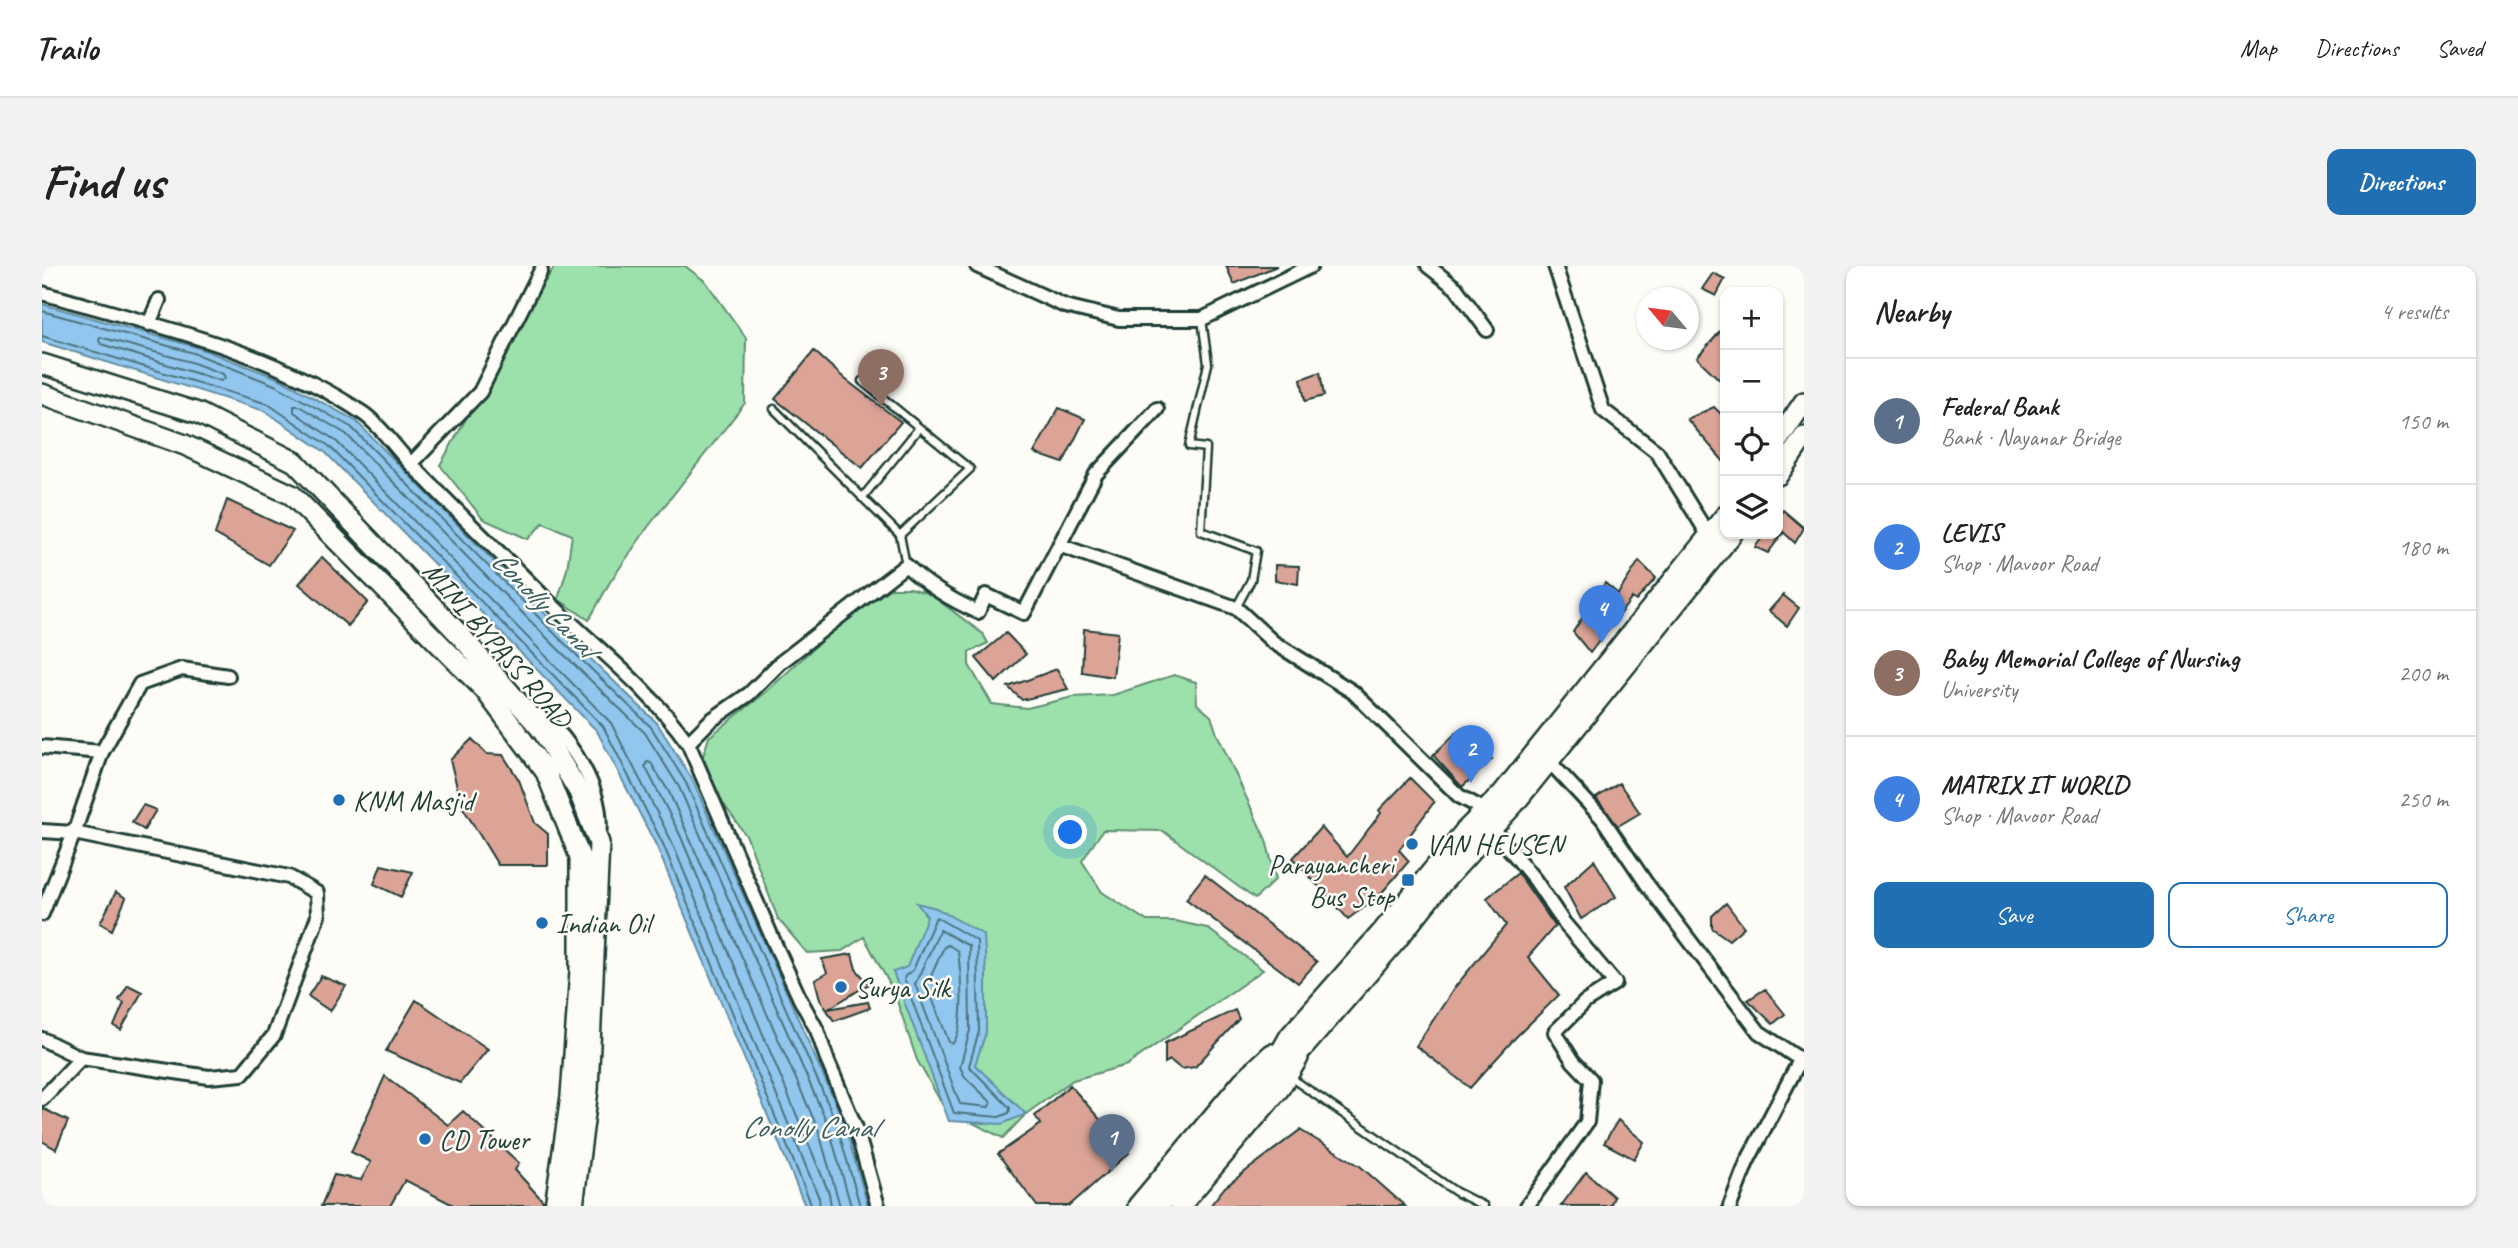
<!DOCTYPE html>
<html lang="en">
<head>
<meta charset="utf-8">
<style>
  body { margin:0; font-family:Caveat,sans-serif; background:#f2f2f2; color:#222 }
  .controls { position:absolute; right:21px; top:21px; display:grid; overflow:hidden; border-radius:14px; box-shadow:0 2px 5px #0004 }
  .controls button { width:63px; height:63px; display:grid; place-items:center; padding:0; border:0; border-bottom:2px solid #e0e0e0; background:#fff; color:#222; font:35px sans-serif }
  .compass { position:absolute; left:1594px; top:21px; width:63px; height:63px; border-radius:50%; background:#fff; box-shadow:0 2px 5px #0004; rotate:299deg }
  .you { position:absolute; left:1029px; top:567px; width:24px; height:24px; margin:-18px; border:5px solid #fff; border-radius:50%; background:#1a73e8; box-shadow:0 0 0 10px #1a73e833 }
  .badge { display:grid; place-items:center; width:46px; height:46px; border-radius:50%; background:#1f6fb2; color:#fff; font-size:23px; font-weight:700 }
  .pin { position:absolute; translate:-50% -58px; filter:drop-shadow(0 2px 4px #0008) }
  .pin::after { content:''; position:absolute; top:37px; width:24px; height:21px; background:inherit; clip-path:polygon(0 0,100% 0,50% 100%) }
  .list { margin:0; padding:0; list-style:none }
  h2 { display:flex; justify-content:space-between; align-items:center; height:91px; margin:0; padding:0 28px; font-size:30px }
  h2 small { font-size:23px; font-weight:400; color:#767676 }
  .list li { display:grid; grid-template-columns:46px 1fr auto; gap:21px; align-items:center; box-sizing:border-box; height:126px; padding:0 28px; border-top:2px solid #e0e0e0 }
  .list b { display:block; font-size:26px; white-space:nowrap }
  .list p { margin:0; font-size:23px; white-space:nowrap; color:#767676 }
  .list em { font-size:23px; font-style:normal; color:#767676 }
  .actions { display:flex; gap:14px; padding:21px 28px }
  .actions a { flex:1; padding:16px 0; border:2px solid #1f6fb2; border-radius:14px; text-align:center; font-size:24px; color:#1f6fb2 }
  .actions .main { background:#1f6fb2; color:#fff }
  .icon { flex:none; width:38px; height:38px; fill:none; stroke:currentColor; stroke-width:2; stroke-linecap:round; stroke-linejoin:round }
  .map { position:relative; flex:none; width:1762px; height:940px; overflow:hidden; border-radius:14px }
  header { display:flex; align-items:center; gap:42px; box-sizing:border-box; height:98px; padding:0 35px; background:#fff; border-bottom:2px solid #e0e0e0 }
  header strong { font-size:33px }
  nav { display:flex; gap:38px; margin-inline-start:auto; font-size:24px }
  .intro { display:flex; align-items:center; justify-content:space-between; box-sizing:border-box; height:168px; padding:0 42px }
  h1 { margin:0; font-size:49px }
  .button { padding:18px 32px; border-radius:14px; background:#1f6fb2; color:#fff; font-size:24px; font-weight:700 }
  main { display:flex; gap:42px; padding:0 42px }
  aside { flex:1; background:#fff; border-radius:14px; box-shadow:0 2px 5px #0004 }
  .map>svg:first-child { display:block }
</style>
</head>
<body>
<header>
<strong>Trailo</strong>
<nav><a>Map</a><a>Directions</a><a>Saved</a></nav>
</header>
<div class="intro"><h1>Find us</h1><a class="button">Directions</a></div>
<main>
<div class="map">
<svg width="1762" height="940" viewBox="0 0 1762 940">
  <rect width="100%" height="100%" fill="#fdfcf7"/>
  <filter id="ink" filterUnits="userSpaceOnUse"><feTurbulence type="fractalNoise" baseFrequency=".0143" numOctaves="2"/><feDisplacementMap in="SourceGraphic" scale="14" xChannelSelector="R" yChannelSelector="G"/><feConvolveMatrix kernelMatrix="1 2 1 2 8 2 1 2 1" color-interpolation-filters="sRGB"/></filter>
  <g filter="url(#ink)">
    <path fill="#9ce0ac" stroke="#5e8e70" stroke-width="2" d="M 513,0 L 643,0 L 664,16 L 704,72 L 703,137 L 606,261 L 568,316 L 547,354 L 516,333 L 525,303 L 530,269 L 501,257 L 486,273 L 441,253 L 398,199 C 436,133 471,65 513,0 Z
      M 849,322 L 868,322 L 888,328 L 941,368 L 946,377 L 927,386 L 927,399 L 950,438 L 985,442 L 1031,431 L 1071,429 L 1132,409 L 1154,416 L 1155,438 L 1169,450 L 1175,468 L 1224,574 L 1234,613 L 1213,633 L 1121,565 L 1061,564 L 1040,595 L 1060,626 L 1105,655 L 1133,655 L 1165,662 L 1221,704 L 1085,799 L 1031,814 L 984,848 L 961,872 L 903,843 L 875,794 L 852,726 L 822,671 L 800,685 L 765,687 L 736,653 L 705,571 L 681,537 L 660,493 L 667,471 L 723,427 L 791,364 Z"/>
    <path fill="#91c6ee" stroke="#638fa4" stroke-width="2" d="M 0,38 L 154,81 L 238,113 L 314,155 L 522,367 L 615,457 L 650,513 L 801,854 L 826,940 L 763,940 L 615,581 L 555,465 L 283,186 L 223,145 L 0,76 Z
      M 875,637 L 894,642 L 942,669 L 944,705 L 944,766 L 933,799 L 984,848 L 960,858 L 907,855 L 851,706 L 865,701 L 885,651 Z"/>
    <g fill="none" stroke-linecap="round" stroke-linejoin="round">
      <path stroke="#4d747e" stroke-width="2" d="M 0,45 L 152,87 L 235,120 L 309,161 L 517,372 L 609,461 L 644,517 L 794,856 L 818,940
        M 0,70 L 226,138 L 287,180 L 561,460 L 621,578 L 770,940
        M 58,71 L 149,96 L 181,108 L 183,112 L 179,115 L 59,78 L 57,75 Z
        M 894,651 L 935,675 L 937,765 L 927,800 L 968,842 L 967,847 L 957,851 L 912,847 L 862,713 L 863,710 L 871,704 Z
        M 898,664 L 927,680 L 928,764 L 918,801 L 923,811 L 949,836 L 947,841 L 918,838 L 873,718 Z
        M 906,679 L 916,685 C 919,706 924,764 910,778 L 907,776 L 885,719 L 902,681 Z
        M 778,940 L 777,932 L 629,574 L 569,457 L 294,175 L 252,146 L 252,140 L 257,140 L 304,168 L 511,378 L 603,467 L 637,521 L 786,859 L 809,940
        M 789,940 L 787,927 L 639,571 L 603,500 L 605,496 L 609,497 L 627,526 L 776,863 L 798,940"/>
    </g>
    <path fill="#dca397" stroke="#1f3d34" stroke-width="2" d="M 1184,0 L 1235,0 L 1192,18 Z
      M 1671,7 L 1683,13 L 1674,30 L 1660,23 Z
      M 1683,60 L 1683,119 L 1655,92 Z
      M 772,85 L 803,113 L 859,156 L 820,202 L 733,133 Z
      M 1278,106 L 1282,130 L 1263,135 L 1259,113 Z
      M 1672,141 L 1683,152 L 1683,197 L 1645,153 Z
      M 1017,142 L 1043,153 L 1021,197 L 992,187 Z
      M 185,234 L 251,265 L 227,299 L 173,268 Z
      M 1741,244 L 1762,262 L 1753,277 L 1736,261 L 1736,252 Z
      M 1723,268 L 1740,268 L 1726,287 L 1713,281 Z
      M 280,291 L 326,336 L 306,360 L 257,318 Z
      M 1597,295 L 1614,312 L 1594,335 L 1590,332 L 1548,387 L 1531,366 L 1563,317 L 1576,328 Z
      M 1233,299 L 1257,300 L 1256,318 L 1233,314 Z
      M 1741,329 L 1757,342 L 1745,360 L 1727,345 Z
      M 1042,363 L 1076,367 L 1071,411 L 1040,406 Z
      M 964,367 L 984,388 L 954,416 L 934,392 Z
      M 1015,403 L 1026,423 L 980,434 L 966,421 Z
      M 1417,464 L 1450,493 L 1420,521 L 1391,489 Z
      M 430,473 L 445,488 L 461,489 L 477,514 L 493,557 L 506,568 L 506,599 L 456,599 L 420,540 L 408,494 Z
      M 1368,512 L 1392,536 L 1357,584 L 1367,595 L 1337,630 L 1306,653 L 1251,592 L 1279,561 L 1305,591 L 1339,547 L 1337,544 Z
      M 1577,517 L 1598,547 L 1576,560 L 1554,532 Z
      M 101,539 L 114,544 L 102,564 L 90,556 Z
      M 1552,594 L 1574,631 L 1539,653 L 1522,621 Z
      M 339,599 L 371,606 L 359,631 L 332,618 Z
      M 1476,607 L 1513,660 L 1486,691 L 1517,729 L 1473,772 L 1428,822 L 1374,780 L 1413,721 L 1464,659 L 1445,632 Z
      M 1163,609 L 1275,696 L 1256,717 L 1144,633 Z
      M 74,626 L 84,632 L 70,664 L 58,657 Z
      M 1684,637 L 1702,661 L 1687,674 L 1670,662 L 1670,650 Z
      M 810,688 L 814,703 L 827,718 L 786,743 L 826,736 L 828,742 L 792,755 L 778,733 L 773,714 L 785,707 L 780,693 Z
      M 279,710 L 304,720 L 288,745 L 266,730 Z
      M 86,719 L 100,726 L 79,764 L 72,760 L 82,737 L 77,734 Z
      M 1723,723 L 1743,748 L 1731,758 L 1706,734 Z
      M 374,734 L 446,783 L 418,817 L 344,785 Z
      M 1193,744 L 1197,753 L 1153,801 L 1139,803 L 1128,794 L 1123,797 L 1123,777 Z
      M 343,810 L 406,859 L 421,845 L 477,897 L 473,904 L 501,935 L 501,940 L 413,940 L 363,914 L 348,940 L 279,940 L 292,909 L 319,914 L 329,896 L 309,886 Z
      M 1028,819 L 1087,887 L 1027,940 L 995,940 L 956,888 L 999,858 L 993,850 Z
      M 0,842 L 26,855 L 14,883 L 0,875 Z
      M 1576,854 L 1602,876 L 1592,893 L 1562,877 Z
      M 1258,864 L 1318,900 L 1363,940 L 1168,940 L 1183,921 Z
      M 1544,906 L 1572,931 L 1568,940 L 1519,940 Z"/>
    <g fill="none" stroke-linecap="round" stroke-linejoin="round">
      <defs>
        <path id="service" d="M 1160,53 L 1166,98 L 1147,180 L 1164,182 L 1159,265 L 1214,285 L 1209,314 L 1194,342
          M 820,115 L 928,203 L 858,269
          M 732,143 L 858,269 L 864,299
          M 820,232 L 877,162
          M 1248,811 L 1414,926 L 1442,940"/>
        <path id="minor" d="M 935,0 L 1023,40 L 1077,53 L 1160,53 L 1269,0
          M 1386,0 L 1414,22 L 1445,64
          M 1513,0 L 1561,144 L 1615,186 L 1667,270
          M 0,27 C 105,57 231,85 322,148 C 340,161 354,183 369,198 C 412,243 457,286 501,330 C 551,380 604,418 646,477
          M 107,58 L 117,34
          M 369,198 L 438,126 L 499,4
          M 1017,279 L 1194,342 L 1231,376 L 1311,426 L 1417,530 L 1443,544
          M 496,449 C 504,456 514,463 521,471 C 543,499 562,534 557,571
          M 0,481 L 60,486
          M 1504,492 L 1560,552 L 1604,617 L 1717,766 L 1762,796
          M 1450,562 L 1493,614 L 1522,657 L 1573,717 L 1543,736 L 1513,766 L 1531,795 L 1549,814 L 1545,856 L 1485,940
          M 0,565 L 32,567 L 247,611 L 275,627 L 276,650 L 232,769 L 200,808 L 167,811 L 39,792
          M 0,648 L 32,567 L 60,486 L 98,418 L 140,403 L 186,410
          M 0,773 L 39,792 L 0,833
          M 836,940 L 814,862 L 786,796 L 775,764 L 758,733 L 732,676 L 646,477 L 668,455 L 707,428 L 738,397 L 864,299 C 885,320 909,334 936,346 L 944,329 L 982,347 L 1054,208 L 1115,143
          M 1688,940 L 1705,896 L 1758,794"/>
        <path id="primary" d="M 0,98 L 156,147 L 253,196 L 418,369 L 500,464 L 537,526 L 557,577 L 546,824 L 531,940
          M 0,128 L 143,179 L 250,229 L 443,424 L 504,506 L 538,591 L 538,705 L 529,830 L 513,940
          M 1736,174 L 1762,136
          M 1736,209 L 1762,171
          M 1234,805 L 1261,782 L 1353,676 L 1399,618 L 1472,538 L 1690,268
          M 1096,940 L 1201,815 L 1230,788
          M 1116,940 L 1223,814 L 1248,770 L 1340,666 L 1423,565 L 1460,528 L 1683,250
          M 1138,940 L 1237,823 L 1256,792"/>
      </defs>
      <use href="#service" stroke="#1f3d34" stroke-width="11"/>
      <use href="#minor" stroke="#1f3d34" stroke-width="18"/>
      <use href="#primary" stroke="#1f3d34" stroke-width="24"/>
      <use href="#service" stroke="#fdfcf7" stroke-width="6"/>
      <use href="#minor" stroke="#fdfcf7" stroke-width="12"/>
      <use href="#primary" stroke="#fdfcf7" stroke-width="19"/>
    </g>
  </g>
  <g fill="#1f6fb2" stroke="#fdfcf7" stroke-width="2.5">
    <circle cx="297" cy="534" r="7"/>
    <circle cx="1370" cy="578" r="7"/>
    <rect x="1359" y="607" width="14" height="14" rx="3.5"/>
    <circle cx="500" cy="657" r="7"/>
    <circle cx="799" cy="721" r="7"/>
    <circle cx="383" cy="873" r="7"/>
  </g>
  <g text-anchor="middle" stroke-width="5" stroke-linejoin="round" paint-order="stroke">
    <g font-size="28" fill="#1f3d34" stroke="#fdfcf7">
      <text transform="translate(456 378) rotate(49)" y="10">MINI BYPASS ROAD</text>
    </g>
    <g font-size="28" fill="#1f3d34" stroke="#fdfcf7" text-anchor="start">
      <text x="311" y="544">KNM Masjid</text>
      <text x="1384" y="588">VAN HEUSEN</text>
      <text x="1352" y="608" text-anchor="end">Parayancheri<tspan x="1352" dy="32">Bus Stop</tspan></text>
      <text x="514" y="667">Indian Oil</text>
      <text x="813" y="731">Surya Silk</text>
      <text x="397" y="883">CD Tower</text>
    </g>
    <g font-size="30" font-style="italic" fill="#3c5f62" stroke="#fdfcf7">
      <text transform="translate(502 337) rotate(46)" y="10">Conolly Canal</text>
      <text x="767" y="871">Conolly Canal</text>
    </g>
  </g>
</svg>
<div class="controls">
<button>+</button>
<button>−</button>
<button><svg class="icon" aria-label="locate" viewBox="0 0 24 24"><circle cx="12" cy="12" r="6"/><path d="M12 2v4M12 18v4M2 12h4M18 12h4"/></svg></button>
<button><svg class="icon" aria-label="layers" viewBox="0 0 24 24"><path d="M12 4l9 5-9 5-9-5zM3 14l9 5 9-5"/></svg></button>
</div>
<svg class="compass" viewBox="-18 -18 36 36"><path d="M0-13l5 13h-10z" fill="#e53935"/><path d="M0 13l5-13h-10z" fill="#767676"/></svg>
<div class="you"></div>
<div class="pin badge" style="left:1070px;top:906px;background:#5c6f8a">1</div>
<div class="pin badge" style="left:1429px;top:517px;background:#3f7fe0">2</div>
<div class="pin badge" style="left:839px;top:141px;background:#8d6e63">3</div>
<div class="pin badge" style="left:1560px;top:377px;background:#3f7fe0">4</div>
</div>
<aside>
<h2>Nearby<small>4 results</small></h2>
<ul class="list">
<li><span class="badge" style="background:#5c6f8a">1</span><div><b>Federal Bank</b><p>Bank · Nayanar Bridge</p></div><em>150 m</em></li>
<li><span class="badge" style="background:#3f7fe0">2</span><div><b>LEVIS</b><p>Shop · Mavoor Road</p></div><em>180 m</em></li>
<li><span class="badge" style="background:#8d6e63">3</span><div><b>Baby Memorial College of Nursing</b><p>University</p></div><em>200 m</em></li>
<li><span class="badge" style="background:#3f7fe0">4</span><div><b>MATRIX IT WORLD</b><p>Shop · Mavoor Road</p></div><em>250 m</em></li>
</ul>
<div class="actions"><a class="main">Save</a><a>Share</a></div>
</aside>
</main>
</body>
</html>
